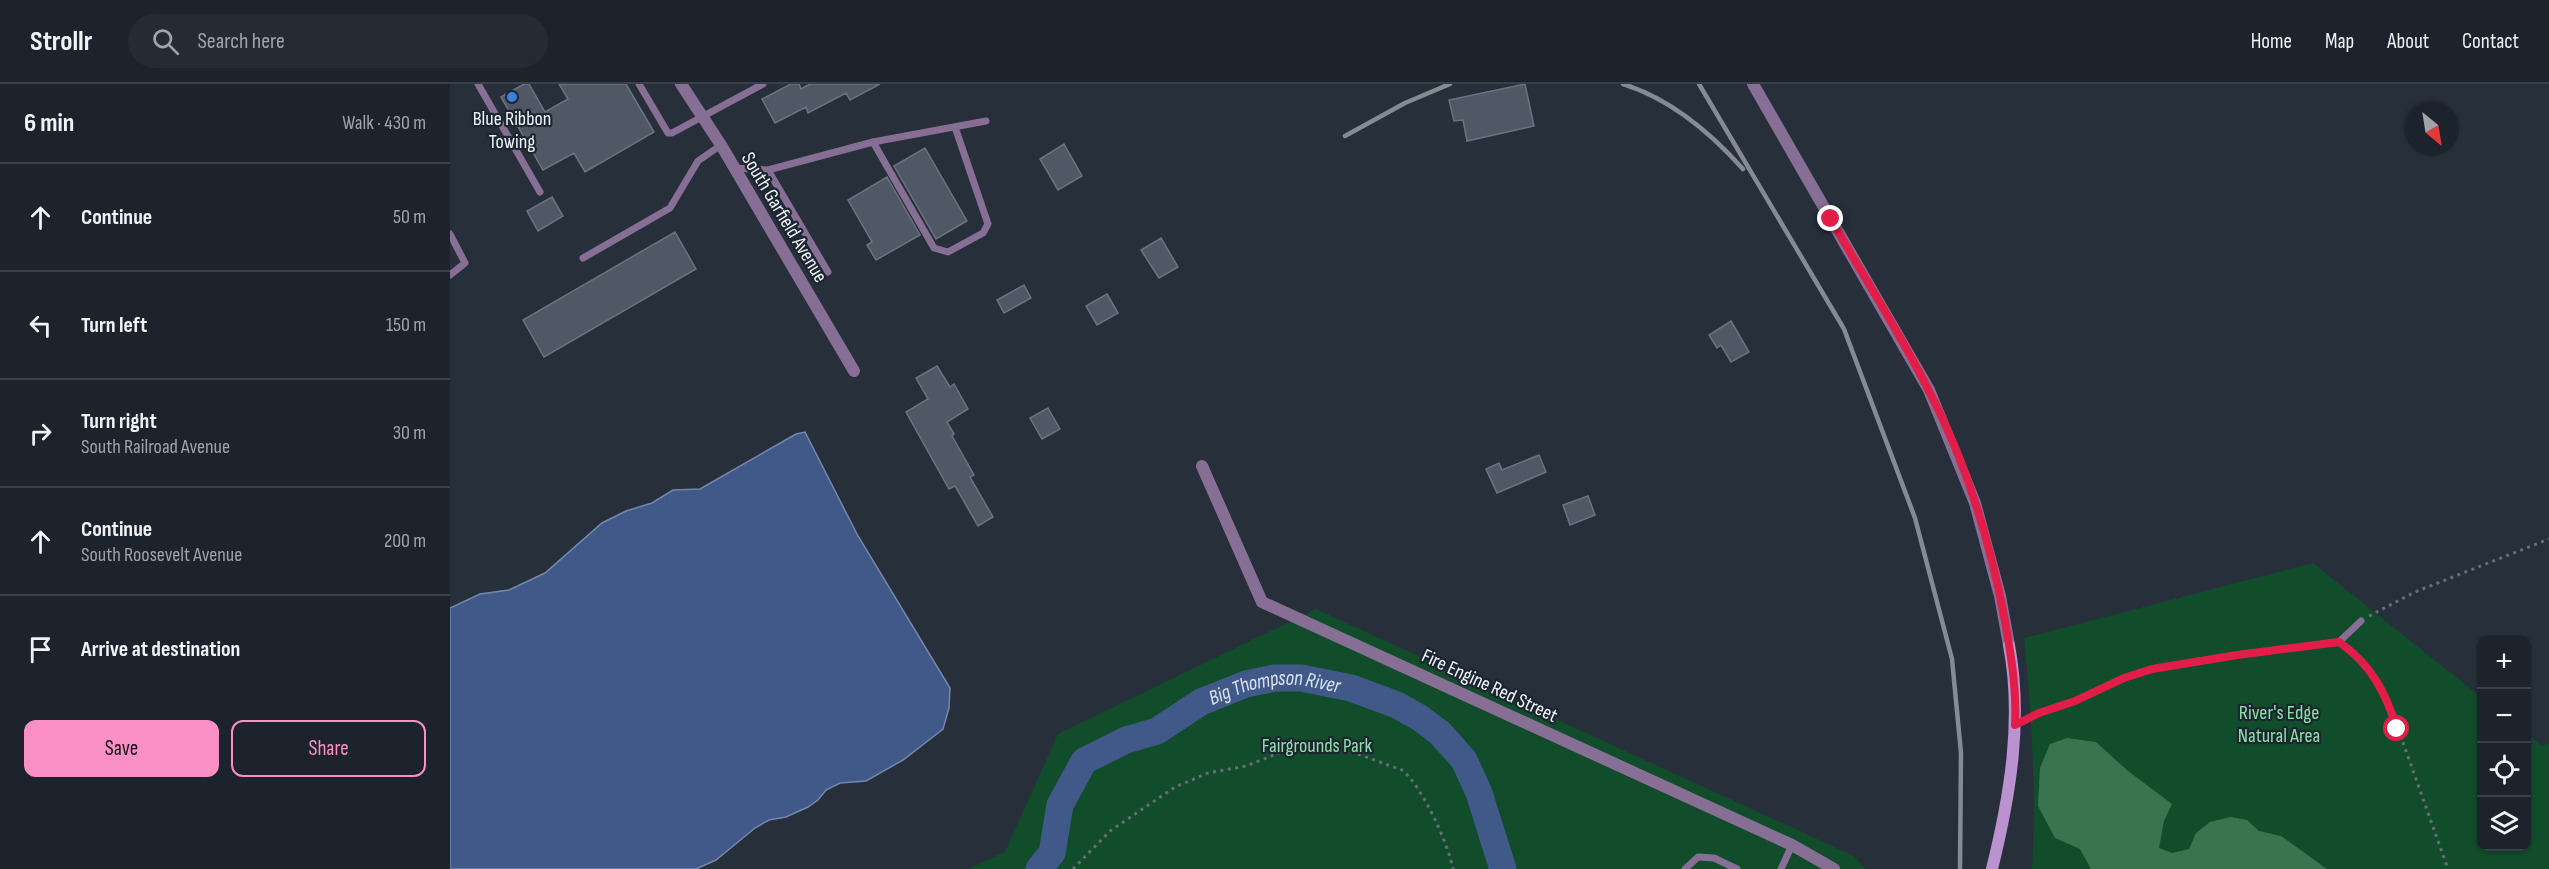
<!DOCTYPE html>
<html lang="en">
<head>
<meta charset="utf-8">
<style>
  body { margin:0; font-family:"Sofia Sans Condensed",sans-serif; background:#252b34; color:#f1f3f6 }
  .controls { position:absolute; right:18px; bottom:18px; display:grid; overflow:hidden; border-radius:12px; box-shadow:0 2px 4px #0004 }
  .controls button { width:54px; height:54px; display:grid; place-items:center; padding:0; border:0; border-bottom:2px solid #3b4048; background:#1d232c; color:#f1f3f6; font:30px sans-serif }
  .compass { position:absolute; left:1955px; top:18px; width:54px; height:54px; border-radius:50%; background:#1d232c; box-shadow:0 2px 4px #0004; rotate:150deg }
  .stop { position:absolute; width:18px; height:18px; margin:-14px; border:4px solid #e11d48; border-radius:50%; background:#fff }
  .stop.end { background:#e11d48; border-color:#fff; box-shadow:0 2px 6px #0008 }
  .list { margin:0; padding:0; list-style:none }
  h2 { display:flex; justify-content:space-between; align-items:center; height:78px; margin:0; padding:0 24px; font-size:26px }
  h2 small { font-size:20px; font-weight:400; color:#a0a4a9 }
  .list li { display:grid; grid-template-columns:39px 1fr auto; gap:18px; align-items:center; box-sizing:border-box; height:108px; padding:0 24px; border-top:2px solid #3b4048 }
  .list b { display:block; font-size:22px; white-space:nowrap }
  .list p { margin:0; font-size:20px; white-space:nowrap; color:#a0a4a9 }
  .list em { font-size:20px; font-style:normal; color:#a0a4a9 }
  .actions { display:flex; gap:12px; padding:18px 24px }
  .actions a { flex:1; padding:14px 0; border:2px solid #fa8fc6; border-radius:12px; text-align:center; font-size:21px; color:#fa8fc6 }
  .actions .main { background:#fa8fc6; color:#111 }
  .icon { flex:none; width:33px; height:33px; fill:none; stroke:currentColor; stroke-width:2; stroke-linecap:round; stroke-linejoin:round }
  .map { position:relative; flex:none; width:2099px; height:785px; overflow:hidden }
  header { display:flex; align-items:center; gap:36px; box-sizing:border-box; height:84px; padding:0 30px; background:#1d232c; border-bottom:2px solid #3b4048 }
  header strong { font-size:28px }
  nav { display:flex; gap:33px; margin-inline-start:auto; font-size:21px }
  .search { width:420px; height:54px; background:#252b34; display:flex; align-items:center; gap:15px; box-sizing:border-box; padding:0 21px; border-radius:33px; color:#a0a4a9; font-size:22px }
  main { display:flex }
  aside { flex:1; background:#1d232c }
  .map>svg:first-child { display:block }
</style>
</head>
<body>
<header>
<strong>Strollr</strong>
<div class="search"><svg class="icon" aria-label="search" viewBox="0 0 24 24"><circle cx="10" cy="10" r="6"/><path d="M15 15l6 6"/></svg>Search here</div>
<nav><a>Home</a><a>Map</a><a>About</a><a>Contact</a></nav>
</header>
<main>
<aside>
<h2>6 min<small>Walk · 430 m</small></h2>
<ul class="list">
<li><svg class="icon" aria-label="ahead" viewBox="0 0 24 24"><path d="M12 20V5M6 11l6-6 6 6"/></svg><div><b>Continue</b></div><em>50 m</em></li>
<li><svg class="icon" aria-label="left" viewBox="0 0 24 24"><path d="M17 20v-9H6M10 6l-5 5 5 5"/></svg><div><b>Turn left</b></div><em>150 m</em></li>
<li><svg class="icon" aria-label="right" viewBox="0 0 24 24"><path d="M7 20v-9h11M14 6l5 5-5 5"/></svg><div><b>Turn right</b><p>South Railroad Avenue</p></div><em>30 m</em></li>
<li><svg class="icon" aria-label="ahead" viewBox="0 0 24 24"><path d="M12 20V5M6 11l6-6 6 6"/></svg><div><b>Continue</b><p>South Roosevelt Avenue</p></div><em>200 m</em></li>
<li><svg class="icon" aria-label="arrive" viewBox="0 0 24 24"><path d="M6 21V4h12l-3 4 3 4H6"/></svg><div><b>Arrive at destination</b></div></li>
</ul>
<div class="actions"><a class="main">Save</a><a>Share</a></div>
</aside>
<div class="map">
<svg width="2099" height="785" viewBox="0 0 2099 785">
  <rect width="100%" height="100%" fill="#272f3b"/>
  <path fill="#114c2b" d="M 1863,479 L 2031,613 L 2032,762 L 2076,762 L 2077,649 L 2091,661 L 2099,660 L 2099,785 L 1582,785 C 1586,707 1582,632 1574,554 Z
    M 866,525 L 1404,772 L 1415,785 L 518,785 L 555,768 L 608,650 Z"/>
  <path fill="#3a744f" d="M 1617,654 L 1646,658 L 1678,687 L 1722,720 L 1714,737 L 1709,764 L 1722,769 L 1739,765 L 1746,749 L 1760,738 L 1781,733 L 1797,736 L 1809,747 L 1831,752 L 1877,785 L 1641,785 L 1630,765 L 1605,754 L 1588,722 L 1590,684 L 1600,660 Z"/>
  <path fill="#405989" stroke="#7488ac" stroke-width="1.5" d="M 355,348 L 408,452 L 500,604 L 499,624 L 493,645 L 453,676 L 416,697 L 390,699 L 376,706 L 368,716 L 358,723 L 336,733 L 319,736 L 305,744 L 266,776 L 246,785 L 0,785 L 0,524 L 30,510 L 59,506 L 95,489 L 152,439 L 176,427 L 202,419 L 223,406 L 250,405 L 346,350 Z"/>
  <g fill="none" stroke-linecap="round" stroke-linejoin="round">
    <path stroke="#405989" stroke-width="27" id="s1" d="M 589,785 L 602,769 L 610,721 L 634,677 L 676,656 L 707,647 L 751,618 L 796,600 L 825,594 L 851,594 L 901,604 L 947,621 L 970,634 L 990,649 L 1014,676 L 1029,709 L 1053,785"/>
  </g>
  <path fill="#4f5864" stroke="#6a7481" stroke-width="1.5" d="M 74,0 L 79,0 L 95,28 L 118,15 L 109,0 L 176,0 L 204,48 L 135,88 L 124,69 L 93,86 L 51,13 Z
    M 341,0 L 349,0 L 351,5 L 360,0 L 430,0 L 400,16 L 396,9 L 358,29 L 356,23 L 325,39 L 312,15 Z
    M 1075,0 L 1084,42 L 1017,57 L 1013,36 L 1004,37 L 999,16 Z
    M 614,60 L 632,92 L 608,106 L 590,75 Z
    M 475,64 L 517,137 L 486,155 L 444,82 Z
    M 437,93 L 470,151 L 426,176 L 417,161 L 422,158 L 398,116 Z
    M 102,113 L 113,132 L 88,147 L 77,127 Z
    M 225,148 L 246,185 L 94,273 L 73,236 Z
    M 711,154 L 728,183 L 709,194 L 691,166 Z
    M 574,201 L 581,214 L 554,229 L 547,216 Z
    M 657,210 L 668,229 L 647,241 L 636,222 Z
    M 1281,237 L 1299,268 L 1281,278 L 1271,261 L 1267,264 L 1259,251 Z
    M 487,282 L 500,303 L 504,300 L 518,325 L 497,338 L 504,350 L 502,352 L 524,391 L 520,393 L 543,433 L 528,442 L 505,402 L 499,405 L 456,328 L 478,315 L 466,294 Z
    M 598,324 L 610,345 L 592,355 L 580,334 Z
    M 1089,371 L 1096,388 L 1047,409 L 1036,385 L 1049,379 L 1052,386 Z
    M 1138,412 L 1145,431 L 1120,441 L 1113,421 Z"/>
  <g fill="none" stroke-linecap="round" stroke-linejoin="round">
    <path stroke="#656d77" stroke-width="3" stroke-dasharray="3 4.5" stroke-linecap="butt" d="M 1919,532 L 1965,508 L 2099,455
      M 1896,564 L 1913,578 L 1935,608 L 1998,785
      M 623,785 L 660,747 L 725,703 L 758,689 L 796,682 L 839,665 L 867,662 L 894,665 L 952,686 C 972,702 998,759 1003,785"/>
    <path stroke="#876e95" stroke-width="7" d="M 28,0 L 90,108
      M 189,0 L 218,49 L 222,49 L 313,0
      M 423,58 L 484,164 L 498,168 L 533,149 L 538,140 L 505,43
      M 284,84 L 318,86 L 423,58 L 536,37
      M 318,86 L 378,188
      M 0,150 L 15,179 L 0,191
      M 133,174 L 220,124 L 248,77 L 271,61
      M 1565,641 L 1589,629 L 1625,617 L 1674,594 L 1702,585 L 1787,571 L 1889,558 L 1911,537
      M 1235,785 L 1248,773 L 1264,774 L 1287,785
      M 1331,785 L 1342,761"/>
    <path stroke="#876e95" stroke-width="12" d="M 231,0 L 271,61 L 404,287
      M 1303,0 L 1479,306 L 1525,419 L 1550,512 L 1559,561
      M 752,382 L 812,518 L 1342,761 L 1384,785"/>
    <path stroke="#ba92d0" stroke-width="12" d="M 1542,785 C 1560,712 1573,636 1559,561"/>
    <path stroke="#848b95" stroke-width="4.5" d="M 1173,0 C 1221,15 1260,48 1293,85
      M 1249,0 L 1394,245 L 1465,434 L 1502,575 L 1511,669 L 1510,785
      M 895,52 L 955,19 L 1000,0"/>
  </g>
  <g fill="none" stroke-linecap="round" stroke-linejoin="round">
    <path stroke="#e11d48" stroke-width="8" d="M 1381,135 C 1413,192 1449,247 1478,305 C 1516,377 1540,457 1555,537 C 1561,572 1567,605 1565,641 L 1589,629 L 1625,617 L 1674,594 L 1702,585 L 1787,571 L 1889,558 C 1921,580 1936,609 1947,645"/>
  </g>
  <circle fill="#3f7fe0" stroke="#1d2630" stroke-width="2" cx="62" cy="13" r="6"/>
  <g text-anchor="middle" stroke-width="4.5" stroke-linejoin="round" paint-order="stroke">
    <g font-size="20" fill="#eff5fc" stroke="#1d2630">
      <text x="62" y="41">Blue Ribbon<tspan x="62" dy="23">Towing</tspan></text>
    </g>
    <g font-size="20" fill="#eff5fc" stroke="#1d2630">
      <text transform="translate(335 133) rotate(59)" y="7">South Garfield Avenue</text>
      <text transform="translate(1040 601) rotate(25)" y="7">Fire Engine Red Street</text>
    </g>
    <g font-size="20" fill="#8ce0a8" stroke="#1d2630">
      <text x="1829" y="635">River's Edge<tspan x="1829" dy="23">Natural Area</tspan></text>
      <text x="867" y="668">Fairgrounds Park</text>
    </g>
    <g font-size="21" font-style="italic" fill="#d8e1f0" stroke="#1d2630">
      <text dy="7" stroke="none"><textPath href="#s1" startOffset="328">Big Thompson River</textPath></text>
    </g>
  </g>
</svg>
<div class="controls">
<button>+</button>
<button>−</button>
<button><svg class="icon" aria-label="locate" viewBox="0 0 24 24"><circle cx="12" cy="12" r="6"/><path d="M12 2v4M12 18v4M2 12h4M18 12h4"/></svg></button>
<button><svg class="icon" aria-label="layers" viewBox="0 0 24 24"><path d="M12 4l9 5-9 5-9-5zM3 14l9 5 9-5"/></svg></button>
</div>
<svg class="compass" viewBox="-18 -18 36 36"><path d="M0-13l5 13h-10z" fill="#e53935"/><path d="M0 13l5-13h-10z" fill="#a0a4a9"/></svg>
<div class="stop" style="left:1947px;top:645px"></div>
<div class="stop end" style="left:1381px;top:135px"></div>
</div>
</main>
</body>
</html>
